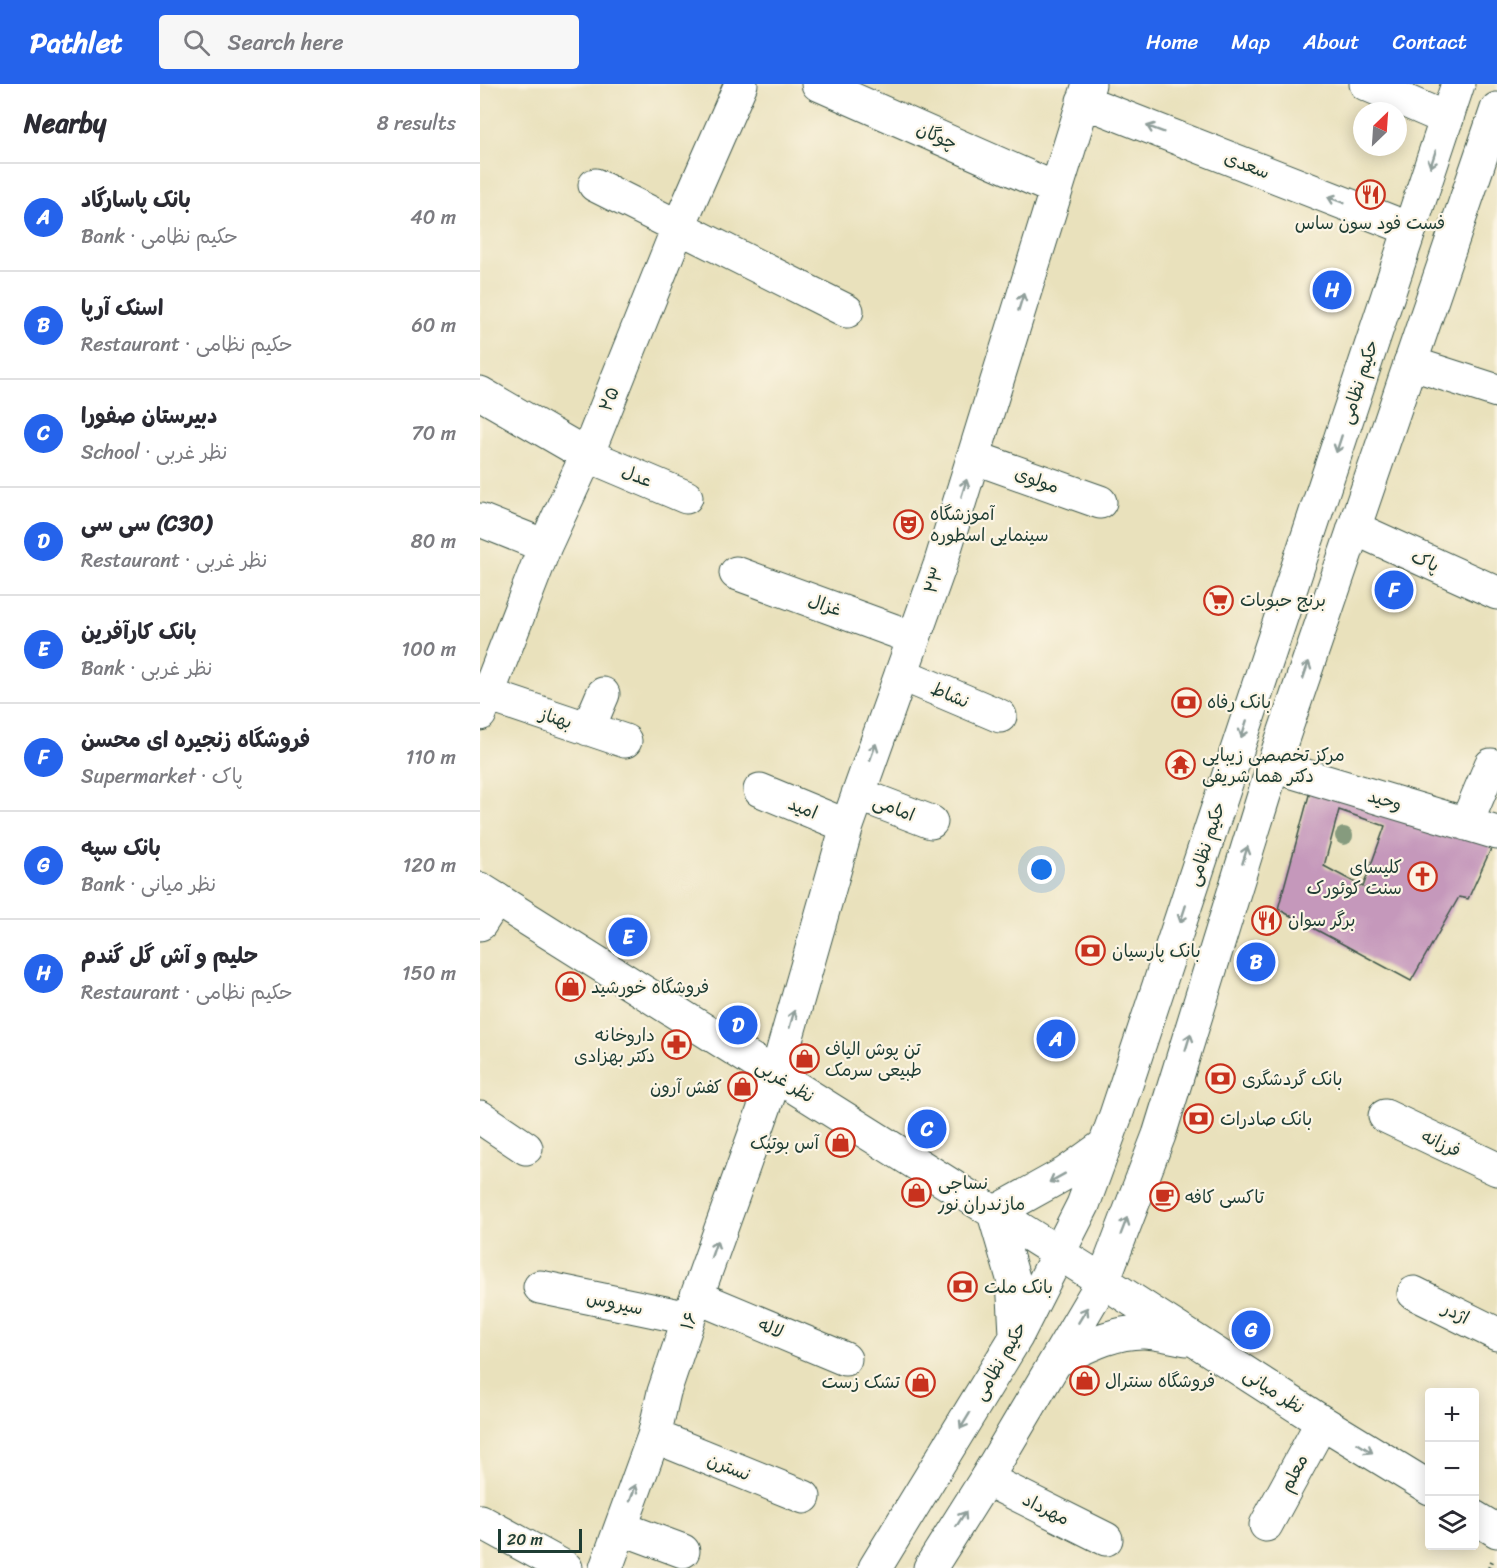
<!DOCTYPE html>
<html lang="en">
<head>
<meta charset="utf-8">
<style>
  body { margin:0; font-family:Sriracha,"Playpen Sans Arabic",sans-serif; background:#f7f7f7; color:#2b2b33 }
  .controls { position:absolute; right:18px; bottom:18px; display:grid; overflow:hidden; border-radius:6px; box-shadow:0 3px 15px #0003 }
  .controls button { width:54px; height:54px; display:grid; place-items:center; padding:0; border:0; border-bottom:2px solid #e1e1e2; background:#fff; color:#2b2b33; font:30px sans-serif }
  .compass { position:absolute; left:873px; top:18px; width:54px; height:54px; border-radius:50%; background:#fff; box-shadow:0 3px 15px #0003; rotate:25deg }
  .scale { position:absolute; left:18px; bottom:15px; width:84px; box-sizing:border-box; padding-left:6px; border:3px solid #1f3d34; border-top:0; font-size:16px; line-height:21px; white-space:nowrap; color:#1f3d34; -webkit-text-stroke:4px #fcf5e5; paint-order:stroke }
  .you { position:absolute; left:562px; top:786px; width:21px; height:21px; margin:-15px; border:4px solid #fff; border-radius:50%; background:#1a73e8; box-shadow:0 0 0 9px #1a73e833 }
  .badge { display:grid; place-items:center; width:39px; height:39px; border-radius:50%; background:#2563eb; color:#fff; font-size:20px; font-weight:700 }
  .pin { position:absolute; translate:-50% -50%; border:3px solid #fff; box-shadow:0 2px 6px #0006 }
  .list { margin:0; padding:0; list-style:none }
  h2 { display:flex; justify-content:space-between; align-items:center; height:78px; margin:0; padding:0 24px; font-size:26px }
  h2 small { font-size:20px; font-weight:400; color:#7c7c81 }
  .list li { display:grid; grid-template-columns:39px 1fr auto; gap:18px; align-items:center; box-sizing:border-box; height:108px; padding:0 24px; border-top:2px solid #e1e1e2 }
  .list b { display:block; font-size:22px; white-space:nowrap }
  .list p { margin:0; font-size:20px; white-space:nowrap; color:#7c7c81 }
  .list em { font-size:20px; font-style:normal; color:#7c7c81 }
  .icon { flex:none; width:33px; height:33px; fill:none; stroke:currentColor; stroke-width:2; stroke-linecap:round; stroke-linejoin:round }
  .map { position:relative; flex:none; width:1017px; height:1484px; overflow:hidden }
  header { display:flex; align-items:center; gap:36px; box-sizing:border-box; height:84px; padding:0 30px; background:#2563eb; color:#fff }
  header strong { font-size:28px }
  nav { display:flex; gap:33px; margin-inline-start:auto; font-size:21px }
  .search { width:420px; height:54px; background:#f7f7f7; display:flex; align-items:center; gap:15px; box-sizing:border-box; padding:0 21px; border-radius:6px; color:#7c7c81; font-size:22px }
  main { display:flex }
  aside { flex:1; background:#fff }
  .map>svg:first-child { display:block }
</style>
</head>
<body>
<header>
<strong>Pathlet</strong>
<div class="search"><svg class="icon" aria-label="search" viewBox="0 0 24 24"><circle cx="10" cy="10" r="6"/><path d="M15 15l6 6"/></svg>Search here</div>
<nav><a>Home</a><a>Map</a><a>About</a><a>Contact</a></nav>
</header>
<main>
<aside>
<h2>Nearby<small>8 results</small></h2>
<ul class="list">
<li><span class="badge">A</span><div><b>بانک پاسارگاد</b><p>Bank · حکیم نظامی</p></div><em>40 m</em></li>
<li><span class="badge">B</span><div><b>اسنک آرپا</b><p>Restaurant · حکیم نظامی</p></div><em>60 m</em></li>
<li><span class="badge">C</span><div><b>دبیرستان صفورا</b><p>School · نظر غربی</p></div><em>70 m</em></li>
<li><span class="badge">D</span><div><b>سی سی (C30)</b><p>Restaurant · نظر غربی</p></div><em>80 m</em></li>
<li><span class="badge">E</span><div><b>بانک کارآفرین</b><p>Bank · نظر غربی</p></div><em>100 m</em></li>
<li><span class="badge">F</span><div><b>فروشگاه زنجیره ای محسن</b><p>Supermarket · پاک</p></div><em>110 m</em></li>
<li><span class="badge">G</span><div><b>بانک سپه</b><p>Bank · نظر میانی</p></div><em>120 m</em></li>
<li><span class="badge">H</span><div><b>حلیم و آش گل گندم</b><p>Restaurant · حکیم نظامی</p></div><em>150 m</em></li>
</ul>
</aside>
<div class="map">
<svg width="1017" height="1484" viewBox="0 0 1017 1484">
  <rect width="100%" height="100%" fill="#fcf5e5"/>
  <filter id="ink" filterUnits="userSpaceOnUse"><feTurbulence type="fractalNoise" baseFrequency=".0167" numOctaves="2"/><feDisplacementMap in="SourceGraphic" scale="12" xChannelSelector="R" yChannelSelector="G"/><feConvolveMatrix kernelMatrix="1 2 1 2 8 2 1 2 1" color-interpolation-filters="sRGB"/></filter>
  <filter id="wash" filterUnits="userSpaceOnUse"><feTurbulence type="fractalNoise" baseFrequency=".008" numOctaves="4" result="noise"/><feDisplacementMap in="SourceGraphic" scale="24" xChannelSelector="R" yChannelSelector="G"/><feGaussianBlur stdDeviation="1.35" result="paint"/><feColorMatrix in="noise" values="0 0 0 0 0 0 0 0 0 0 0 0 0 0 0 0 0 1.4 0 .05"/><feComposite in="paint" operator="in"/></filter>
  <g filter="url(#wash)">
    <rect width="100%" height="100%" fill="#e9e1bc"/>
    <g id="blocks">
      <path fill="#c598bb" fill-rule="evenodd" d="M 832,700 L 1015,756 L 988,815 L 979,813 L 931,897 L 798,825 ZM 859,726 L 905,742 L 883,803 L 844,782 Z"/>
    </g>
  </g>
  <g filter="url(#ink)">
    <use href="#blocks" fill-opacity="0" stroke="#3d5648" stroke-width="1.5"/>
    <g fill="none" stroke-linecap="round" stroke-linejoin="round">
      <defs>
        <path id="minor" d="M 338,0 L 576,105
          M 886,0 L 967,35
          M 603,17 L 930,145
          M 115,101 L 367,227
          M 930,279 L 1017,307
          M 0,309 L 107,371 L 206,413
          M 493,373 L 620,418
          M 0,436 L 65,462
          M 874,444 L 1017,509
          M 256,489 L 434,554
          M 421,590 L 520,632
          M 8,611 L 145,657
          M 0,630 L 65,462 L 107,371 L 198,144 L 261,0
          M 108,645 L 123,610
          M 793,682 L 1017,749
          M 280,706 L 367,742
          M 378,710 L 451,738
          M 986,740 L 1011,681
          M 0,840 L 16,815
          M 905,1032 L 1017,1085
          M 0,1033 L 46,1064
          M 60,1203 L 209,1234
          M 934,1209 L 1017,1250
          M 217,1213 L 365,1275
          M 174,1352 L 324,1413
          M 506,1395 L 626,1455
          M 0,1437 L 86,1484
          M 786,1441 L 842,1338
          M 141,1444 L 203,1467
          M 126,1484 L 174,1352 L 184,1308 L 209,1234 L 296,991 L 367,742 L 460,481 L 609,0"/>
        <path id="major" d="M 0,805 L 623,1197 L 842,1338 L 950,1404
          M 514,1129 L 586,1089 L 625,1061
          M 514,1129 L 533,1194 L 536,1250
          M 576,1277 C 603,1264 633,1247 665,1248 C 678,1249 693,1252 706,1255
          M 994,1433 L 1017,1447
          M 395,1484 L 536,1253 L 603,1121 L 636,1031 L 978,0
          M 450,1484 L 506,1395 L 623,1197 L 679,1051 L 793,682 L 1017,25"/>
      </defs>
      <use href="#minor" stroke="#3d5648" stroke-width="35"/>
      <use href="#major" stroke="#3d5648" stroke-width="35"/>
      <path stroke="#3d5648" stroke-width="4" stroke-dasharray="1.5 4.5" stroke-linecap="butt" d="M 1009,1484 L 1013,1475"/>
      <use href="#minor" stroke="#fff" stroke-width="33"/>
      <use href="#major" stroke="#fff" stroke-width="33"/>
    </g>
    <circle fill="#869b7e" cx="864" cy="752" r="9"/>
    <defs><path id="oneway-shaft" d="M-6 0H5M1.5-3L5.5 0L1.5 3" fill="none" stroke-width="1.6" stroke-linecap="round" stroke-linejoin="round" transform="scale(1.5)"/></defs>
    <g stroke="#8f9e9a">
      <use href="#oneway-shaft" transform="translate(675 45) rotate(-159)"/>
      <use href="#oneway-shaft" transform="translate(953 75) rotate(108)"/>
      <use href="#oneway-shaft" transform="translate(856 116) rotate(-159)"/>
      <use href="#oneway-shaft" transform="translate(541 218) rotate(-73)"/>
      <use href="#oneway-shaft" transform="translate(859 360) rotate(108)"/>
      <use href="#oneway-shaft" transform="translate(484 404) rotate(-73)"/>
      <use href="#oneway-shaft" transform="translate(826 586) rotate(-71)"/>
      <use href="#oneway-shaft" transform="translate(764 645) rotate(108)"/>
      <use href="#oneway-shaft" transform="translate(393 668) rotate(-70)"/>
      <use href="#oneway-shaft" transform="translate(765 771) rotate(-73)"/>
      <use href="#oneway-shaft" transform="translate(703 830) rotate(108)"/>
      <use href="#oneway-shaft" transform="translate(312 935) rotate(-74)"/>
      <use href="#oneway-shaft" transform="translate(708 958) rotate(-73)"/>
      <use href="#oneway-shaft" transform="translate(577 1094) rotate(151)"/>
      <use href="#oneway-shaft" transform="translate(644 1142) rotate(-69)"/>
      <use href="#oneway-shaft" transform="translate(234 1165) rotate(-71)"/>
      <use href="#oneway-shaft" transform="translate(603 1231) rotate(-59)"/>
      <use href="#oneway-shaft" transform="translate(485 1337) rotate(121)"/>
      <use href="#oneway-shaft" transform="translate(885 1364) rotate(32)"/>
      <use href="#oneway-shaft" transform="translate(153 1409) rotate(-70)"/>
      <use href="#oneway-shaft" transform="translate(481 1435) rotate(-58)"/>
    </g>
  </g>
  <defs>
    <symbol id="restaurant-ring" viewBox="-11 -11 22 22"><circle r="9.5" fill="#fcf5e5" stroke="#c8321e" stroke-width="1.5"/><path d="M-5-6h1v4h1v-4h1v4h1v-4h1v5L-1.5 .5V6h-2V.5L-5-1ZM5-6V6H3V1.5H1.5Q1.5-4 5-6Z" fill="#c8321e"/></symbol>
    <symbol id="theatre-ring" viewBox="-11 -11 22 22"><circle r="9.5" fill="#fcf5e5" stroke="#c8321e" stroke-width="1.5"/><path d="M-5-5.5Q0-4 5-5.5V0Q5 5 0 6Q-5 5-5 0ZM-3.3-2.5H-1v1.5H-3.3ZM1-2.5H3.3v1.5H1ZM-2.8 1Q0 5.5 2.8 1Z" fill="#c8321e"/></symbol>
    <symbol id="supermarket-ring" viewBox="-11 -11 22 22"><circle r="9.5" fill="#fcf5e5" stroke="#c8321e" stroke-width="1.5"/><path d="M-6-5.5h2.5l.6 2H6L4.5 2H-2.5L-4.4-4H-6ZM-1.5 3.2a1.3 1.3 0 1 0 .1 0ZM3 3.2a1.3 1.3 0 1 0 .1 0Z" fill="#c8321e"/></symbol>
    <symbol id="bank-ring" viewBox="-11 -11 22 22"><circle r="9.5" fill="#fcf5e5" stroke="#c8321e" stroke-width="1.5"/><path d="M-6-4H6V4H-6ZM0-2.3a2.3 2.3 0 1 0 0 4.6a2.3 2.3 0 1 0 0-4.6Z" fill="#c8321e"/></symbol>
    <symbol id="temple-ring" viewBox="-11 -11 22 22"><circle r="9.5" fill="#fcf5e5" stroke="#c8321e" stroke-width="1.5"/><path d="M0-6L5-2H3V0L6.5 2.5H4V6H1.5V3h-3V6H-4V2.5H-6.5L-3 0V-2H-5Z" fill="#c8321e"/></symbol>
    <symbol id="church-ring" viewBox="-11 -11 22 22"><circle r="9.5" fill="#fcf5e5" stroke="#c8321e" stroke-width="1.5"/><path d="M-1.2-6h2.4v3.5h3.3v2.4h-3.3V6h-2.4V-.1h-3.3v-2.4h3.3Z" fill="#c8321e"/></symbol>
    <symbol id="shop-ring" viewBox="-11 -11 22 22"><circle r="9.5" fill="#fcf5e5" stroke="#c8321e" stroke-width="1.5"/><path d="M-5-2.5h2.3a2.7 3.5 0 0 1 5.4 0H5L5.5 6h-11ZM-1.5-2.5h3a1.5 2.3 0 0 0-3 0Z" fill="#c8321e"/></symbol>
    <symbol id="pharmacy-ring" viewBox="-11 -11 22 22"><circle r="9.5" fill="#fcf5e5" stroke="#c8321e" stroke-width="1.5"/><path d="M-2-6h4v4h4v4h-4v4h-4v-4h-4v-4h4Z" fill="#c8321e"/></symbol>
    <symbol id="cafe-ring" viewBox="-11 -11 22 22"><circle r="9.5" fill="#fcf5e5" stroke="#c8321e" stroke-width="1.5"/><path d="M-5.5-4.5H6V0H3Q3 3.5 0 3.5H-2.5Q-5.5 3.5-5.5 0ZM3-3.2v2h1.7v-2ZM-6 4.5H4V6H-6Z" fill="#c8321e"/></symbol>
  </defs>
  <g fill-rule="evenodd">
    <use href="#restaurant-ring" x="874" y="94" width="33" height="33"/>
    <use href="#theatre-ring" x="412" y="424" width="33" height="33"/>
    <use href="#supermarket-ring" x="722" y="500" width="33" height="33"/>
    <use href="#bank-ring" x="690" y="602" width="33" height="33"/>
    <use href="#temple-ring" x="684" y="664" width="33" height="33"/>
    <use href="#church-ring" x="926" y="776" width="33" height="33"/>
    <use href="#restaurant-ring" x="770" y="820" width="33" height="33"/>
    <use href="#bank-ring" x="594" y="850" width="33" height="33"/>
    <use href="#shop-ring" x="74" y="886" width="33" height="33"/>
    <use href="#pharmacy-ring" x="180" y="944" width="33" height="33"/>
    <use href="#shop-ring" x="308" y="958" width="33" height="33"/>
    <use href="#bank-ring" x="724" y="978" width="33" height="33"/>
    <use href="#shop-ring" x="246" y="986" width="33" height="33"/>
    <use href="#bank-ring" x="702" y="1018" width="33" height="33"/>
    <use href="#shop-ring" x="344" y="1042" width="33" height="33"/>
    <use href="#shop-ring" x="420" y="1092" width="33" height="33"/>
    <use href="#cafe-ring" x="668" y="1096" width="33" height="33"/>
    <use href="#bank-ring" x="466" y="1186" width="33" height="33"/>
    <use href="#shop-ring" x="588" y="1280" width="33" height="33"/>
    <use href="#shop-ring" x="424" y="1282" width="33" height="33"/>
  </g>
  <g text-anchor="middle" stroke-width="4.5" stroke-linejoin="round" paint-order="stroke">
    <g font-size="18" fill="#1f3d34" stroke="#fcf5e5">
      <text transform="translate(457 52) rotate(24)" y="6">چوگان</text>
      <text transform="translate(767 81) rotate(21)" y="6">سعدی</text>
      <text transform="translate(879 298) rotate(-72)" y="6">حکیم نظامی</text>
      <text transform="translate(129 315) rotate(-68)" y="6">۲۵</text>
      <text transform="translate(157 392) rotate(23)" y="6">عدل</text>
      <text transform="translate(557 396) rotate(20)" y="6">مولوی</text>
      <text transform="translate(945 477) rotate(24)" y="6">پاک</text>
      <text transform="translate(454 496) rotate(-71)" y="6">۲۳</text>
      <text transform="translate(345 521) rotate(20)" y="6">غزال</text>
      <text transform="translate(470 611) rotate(23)" y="6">نشاط</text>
      <text transform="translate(76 634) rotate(18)" y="6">بهناز</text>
      <text transform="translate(905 716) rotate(17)" y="6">وحید</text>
      <text transform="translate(323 724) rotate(22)" y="6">امید</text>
      <text transform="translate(414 724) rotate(21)" y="6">امامی</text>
      <text transform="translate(726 760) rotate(-72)" y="6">حکیم نظامی</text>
      <text transform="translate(305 997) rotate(32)" y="6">نظر غربی</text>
      <text transform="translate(961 1059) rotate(25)" y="6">فرزانه</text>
      <text transform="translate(135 1219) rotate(12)" y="6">سیروس</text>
      <text transform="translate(976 1229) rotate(27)" y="6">اژدر</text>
      <text transform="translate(209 1237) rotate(-70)" y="6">۱۶</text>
      <text transform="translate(291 1244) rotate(23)" y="6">لاله</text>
      <text transform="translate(520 1277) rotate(-60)" y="6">حکیم نظامی</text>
      <text transform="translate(794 1307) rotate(33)" y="6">نظر میانی</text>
      <text transform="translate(249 1383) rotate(22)" y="6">نسترن</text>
      <text transform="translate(814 1389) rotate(-62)" y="6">معلم</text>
      <text transform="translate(566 1425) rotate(26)" y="6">مهرداد</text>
    </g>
    <g font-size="18" fill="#1f3d34" stroke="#fcf5e5" text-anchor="start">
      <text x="890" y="145" text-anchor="middle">فست فود سون ساس</text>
      <text x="450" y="436">آموزشگاه<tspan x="450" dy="21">سینمایی اسطوره</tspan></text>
      <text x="760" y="522">برنج حبوبات</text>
      <text x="727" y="624">بانک رفاه</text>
      <text x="722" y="677">مرکز تخصصی زیبایی<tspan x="722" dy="21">دکتر هما شریفی</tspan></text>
      <text x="922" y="789" text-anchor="end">کلیسای<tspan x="922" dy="21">سنت کوئورک</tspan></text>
      <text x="808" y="842">برگر سوان</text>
      <text x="632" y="873">بانک پارسیان</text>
      <text x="111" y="909">فروشگاه خورشید</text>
      <text x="175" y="957" text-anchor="end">داروخانه<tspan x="175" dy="21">دکتر بهزادی</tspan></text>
      <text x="345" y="971">تن پوش الیاف<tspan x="345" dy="21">طبیعی سرمک</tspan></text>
      <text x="762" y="1001">بانک گردشگری</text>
      <text x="242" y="1009" text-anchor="end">کفش آرون</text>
      <text x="740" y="1041">بانک صادرات</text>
      <text x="339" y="1065" text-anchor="end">آس بوتیک</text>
      <text x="458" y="1105">نساجی<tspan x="458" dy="21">مازندران نور</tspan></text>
      <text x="705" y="1119">تاکسی کافه</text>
      <text x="504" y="1209">بانک ملت</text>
      <text x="625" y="1303">فروشگاه سنترال</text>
      <text x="420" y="1304" text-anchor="end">تشک زست</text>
    </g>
  </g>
</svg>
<div class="controls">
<button>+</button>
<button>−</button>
<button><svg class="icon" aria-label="layers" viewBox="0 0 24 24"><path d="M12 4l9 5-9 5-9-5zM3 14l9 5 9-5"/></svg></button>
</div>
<svg class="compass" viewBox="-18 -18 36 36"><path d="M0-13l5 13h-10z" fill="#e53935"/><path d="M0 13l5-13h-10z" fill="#7c7c81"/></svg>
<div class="scale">20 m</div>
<div class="you"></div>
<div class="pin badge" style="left:576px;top:955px">A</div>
<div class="pin badge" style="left:776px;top:878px">B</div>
<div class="pin badge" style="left:447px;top:1045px">C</div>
<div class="pin badge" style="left:258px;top:941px">D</div>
<div class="pin badge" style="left:148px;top:853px">E</div>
<div class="pin badge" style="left:914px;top:506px">F</div>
<div class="pin badge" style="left:771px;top:1246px">G</div>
<div class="pin badge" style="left:852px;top:206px">H</div>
</div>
</main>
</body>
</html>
